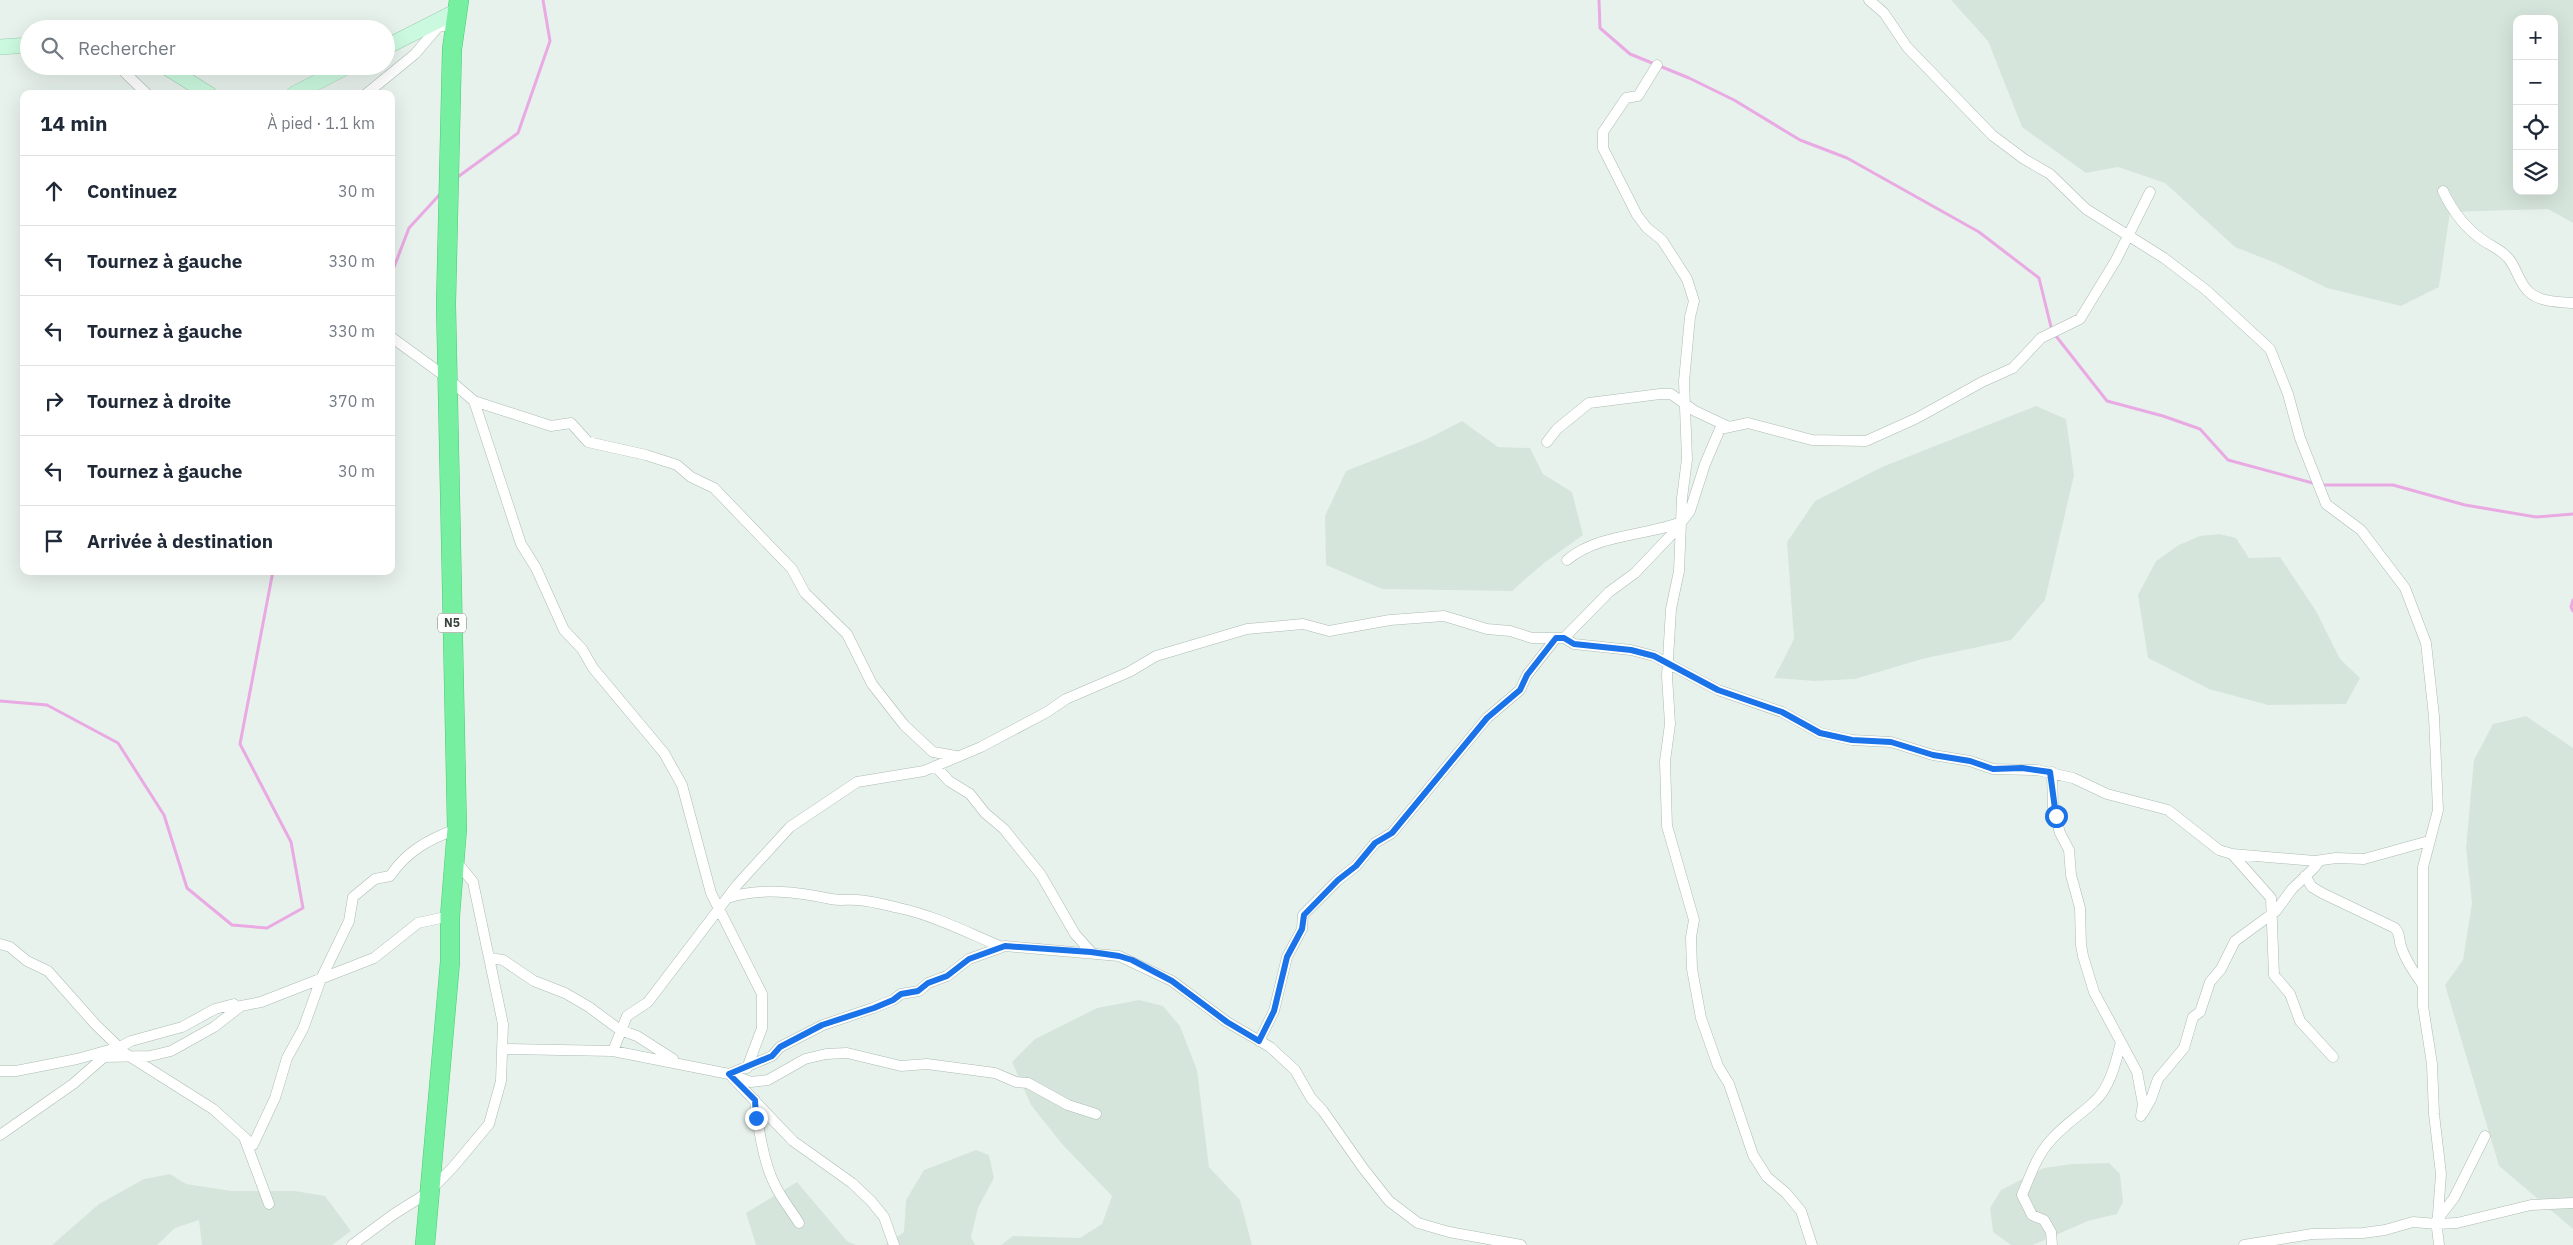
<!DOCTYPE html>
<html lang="fr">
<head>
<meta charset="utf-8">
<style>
  body { margin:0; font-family:"IBM Plex Sans",sans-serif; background:#f2f2f3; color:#1f2937 }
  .controls { position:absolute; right:15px; top:15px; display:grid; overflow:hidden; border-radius:10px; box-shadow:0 5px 20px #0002 }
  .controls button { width:45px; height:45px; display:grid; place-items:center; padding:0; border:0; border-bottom:1px solid #e0e1e3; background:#fff; color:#1f2937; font:25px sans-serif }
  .stop { position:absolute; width:15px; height:15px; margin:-11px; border:4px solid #1a73e8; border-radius:50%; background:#fff }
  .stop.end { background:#1a73e8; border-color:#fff; box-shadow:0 1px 5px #0008 }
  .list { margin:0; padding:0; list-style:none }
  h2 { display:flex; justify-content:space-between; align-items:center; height:65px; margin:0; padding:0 20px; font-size:21px }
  h2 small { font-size:16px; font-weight:400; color:#747a83 }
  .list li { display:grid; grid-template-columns:32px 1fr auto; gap:15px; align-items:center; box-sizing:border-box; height:70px; padding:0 20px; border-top:1px solid #e0e1e3 }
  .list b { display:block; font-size:19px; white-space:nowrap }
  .list em { font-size:16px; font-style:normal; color:#747a83 }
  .icon { flex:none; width:28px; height:28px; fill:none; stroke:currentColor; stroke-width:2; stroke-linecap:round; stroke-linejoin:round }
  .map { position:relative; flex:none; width:2573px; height:1245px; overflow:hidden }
  .search { position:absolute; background:#fff; box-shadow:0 5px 20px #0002; left:20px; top:20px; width:375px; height:55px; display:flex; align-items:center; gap:12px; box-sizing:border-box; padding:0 18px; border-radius:28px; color:#747a83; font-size:19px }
  .panel { position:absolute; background:#fff; box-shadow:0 5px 20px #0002; left:20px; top:90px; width:375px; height:485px; border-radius:10px }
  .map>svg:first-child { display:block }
</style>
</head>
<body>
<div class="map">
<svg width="2573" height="1245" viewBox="0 0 2573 1245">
  <rect width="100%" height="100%" fill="#e8f2ec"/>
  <path fill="#d6e5dc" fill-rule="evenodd" d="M 1951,0 L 2573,0 L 2573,223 L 2548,209 L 2450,212 L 2439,287 L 2401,306 L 2327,288 L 2278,264 L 2235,247 L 2165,183 L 2118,167 L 2086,173 L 2022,127 L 1988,41 ZM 2517,19 L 2554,19 L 2554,191 L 2517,191 Z
    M 2036,406 L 2066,419 L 2074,475 L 2045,600 L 2011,640 L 1922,659 L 1855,679 L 1814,681 L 1774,678 L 1794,639 L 1787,542 L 1815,501 L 1882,467 Z
    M 1462,421 L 1498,447 L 1530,448 L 1543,474 L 1572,492 L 1583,535 L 1544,563 L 1512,591 L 1382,589 L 1326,565 L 1325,516 L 1346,471 L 1427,439 Z
    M 2219,534 L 2236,538 L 2249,558 L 2280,557 L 2316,611 L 2340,659 L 2360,678 L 2346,704 L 2268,705 L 2209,689 L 2148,658 L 2138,595 L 2156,561 L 2179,545 L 2200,536 Z
    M 2526,716 L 2573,748 L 2573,1229 L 2499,1166 L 2445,985 L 2463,960 L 2472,903 L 2466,847 L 2474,760 L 2493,724 Z
    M 1139,1000 L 1163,1006 L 1180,1026 L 1197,1070 L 1209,1167 L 1240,1200 L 1252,1245 L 1001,1245 L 1013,1236 L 1080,1238 L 1102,1224 L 1112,1196 L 1062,1144 L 1031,1105 L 1012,1062 L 1035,1039 L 1097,1008 Z
    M 976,1150 L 989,1155 L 994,1178 L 978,1208 L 971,1237 L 975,1245 L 885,1245 L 904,1232 L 906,1200 L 924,1170 Z
    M 2109,1163 L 2120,1174 L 2123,1202 L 2117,1214 L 2088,1221 L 2033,1245 L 2011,1245 L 1993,1232 L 1990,1208 L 2001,1190 L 2044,1168 L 2072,1164 Z
    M 170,1174 L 186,1184 L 232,1191 L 295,1191 L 325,1196 L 351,1231 L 332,1245 L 202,1245 L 199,1220 L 175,1228 L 157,1245 L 52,1245 L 99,1204 L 144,1179 Z
    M 797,1182 L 847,1241 L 856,1245 L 756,1245 L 746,1213 Z"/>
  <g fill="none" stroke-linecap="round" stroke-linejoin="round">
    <path stroke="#e9aae3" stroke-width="3" d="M 1599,0 L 1600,28 L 1630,54 L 1689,78 L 1734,100 L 1800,140 L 1847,158 L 1979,232 L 2039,278 L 2052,331 L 2107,401 L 2163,416 L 2200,429 L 2228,460 L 2320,485 L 2393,485 L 2465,505 L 2536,517 L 2573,514
      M 455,179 L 518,133 L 550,41 L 543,0
      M 391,275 L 409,228 L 442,192
      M 2573,600 L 2571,607 L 2573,611
      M 0,701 L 47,705 L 118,743 L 164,815 L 187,888 L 232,925 L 267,928 L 303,908 L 291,842 L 240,744 L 273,571"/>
    <defs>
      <path id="street" d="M 1869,0 L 1884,13 L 1907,47 L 1992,135 L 2024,159 L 2050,174 L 2086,209 L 2164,258 L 2206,290 L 2270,349 L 2288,394 L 2300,438 L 2326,504 L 2361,530 L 2405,588 L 2426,643 L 2434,716 L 2438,810 L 2423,867 L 2423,1006 L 2432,1064 L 2434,1114 L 2441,1174 L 2437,1228 L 2439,1245
        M 1657,65 L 1638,96 L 1626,98 L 1603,132 L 1603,148 L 1637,215 L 1647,228 L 1662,240 L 1687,279 L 1694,301 L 1690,317 L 1684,381 L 1687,459 L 1682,498 L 1679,571 L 1671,609 L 1667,676 L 1670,724 L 1665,761 L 1667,826 L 1694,920 L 1691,937 L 1692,969 L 1701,1018 L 1718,1066 L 1729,1084 L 1753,1155 L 1767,1177 L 1786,1193 L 1801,1211 L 1812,1245
        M 118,66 L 147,94
        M 366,94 L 415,54 L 438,27 L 455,24
        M 2443,191 C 2452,210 2466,229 2484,241 C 2493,247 2502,250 2509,259 C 2517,269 2519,283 2529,292 C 2540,302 2559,302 2573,303
        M 391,337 L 446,377 L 474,401 L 551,426 L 571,423 L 588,442 L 646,455 L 677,465 L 691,477 L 714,488 L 792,569 L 805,593 L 847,634 L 872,684 L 904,725 L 933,752 L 956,756
        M 474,401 L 521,544 L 536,568 L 564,630 L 582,649 L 593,668 L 664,753 L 682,785 L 711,893 L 762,994 L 762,1028 L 747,1068
        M 1547,442 L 1557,429 L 1589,403 L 1660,394 L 1671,394 L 1695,411 L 1729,427
        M 1567,560 C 1598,534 1645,536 1682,522
        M 1564,638 L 1574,644 L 1631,650 L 1654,656 L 1718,690 L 1782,712 L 1820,733 L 1852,740 L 1891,742 L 1933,755 L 1970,761 L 1993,769 L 2037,770 L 2073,778 L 2107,794 L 2168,810 L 2219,850 L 2232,854 L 2315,861 L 2336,858 L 2364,859 L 2429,841
        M 935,766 L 949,781 L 970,794 L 985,813 L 1004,829 L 1041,875 L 1075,934 L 1091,952
        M 2052,772 L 2053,807 L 2060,833 L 2069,850 L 2071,875 L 2080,908 L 2081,945 L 2083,956 L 2094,992 L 2137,1072 L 2143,1104 L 2141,1116
        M 2232,854 L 2271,898 L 2274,975 L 2290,994 L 2300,1021 L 2333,1057
        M 2305,876 L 2312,887 L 2322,893 L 2395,928 C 2401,935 2398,938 2401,946 C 2405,960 2415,974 2423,985
        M 727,898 C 760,887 798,892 831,899 C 840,901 849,899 858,900 C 872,901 886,905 899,908 C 936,916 968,933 1002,947
        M 0,944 L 10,947 L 27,961 L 48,971 L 96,1025 L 126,1054 L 213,1109 L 244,1137 L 269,1204
        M 489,958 L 503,960 L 534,981 L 565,993 L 589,1007 L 620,1030 L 637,1036 L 673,1059
        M 1259,1041 L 1274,1011 L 1287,957 L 1302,929 L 1303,915 L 1338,880 L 1356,866 L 1375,843 L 1392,833 L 1487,718 L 1520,690 L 1527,675 L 1556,638
        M 502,1049 L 613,1051 L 729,1074 L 772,1056 L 780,1047 L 823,1025 L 873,1008 L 893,1000 L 901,994 L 919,991 L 928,983 L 947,976 L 969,959 L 1005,946 L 1119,956 L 1172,981 L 1227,1022 L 1270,1047 L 1295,1070 L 1311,1098 L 1323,1111 L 1363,1168 L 1389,1201 L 1418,1223 L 1449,1232 L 1521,1245
        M 613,1051 L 627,1016 L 648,1002 L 737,885 L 790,827 L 857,782 L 924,771 L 981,747 L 1047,712 L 1066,699 L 1129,672 L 1156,656 L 1247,629 L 1303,624 L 1329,631 L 1390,620 L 1444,616 L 1487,629 L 1510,631 L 1532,638 L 1564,638 L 1609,592 L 1635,573 L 1675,531 L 1690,511 L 1705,464 L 1720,429 L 1748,423 L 1812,440 L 1866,441 L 1917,418 L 1982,382 L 2013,368 L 2041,338 L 2080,319 L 2116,260 L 2150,192
        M 0,1071 L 16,1071 L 77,1059 L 120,1047 L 131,1041 L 182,1027 L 215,1009 L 234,1004
        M 729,1074 L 751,1082 L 768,1080 L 805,1059 L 826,1054 L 847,1053 L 901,1066 L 927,1064 L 995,1073 L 1016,1082 L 1028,1083 L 1068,1105 L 1096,1114
        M 732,1077 L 793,1141 L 852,1183 L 871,1201 L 884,1217 L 894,1245
        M 755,1100 C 757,1122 764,1164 774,1183 C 780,1197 791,1210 799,1223
        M 2143,1113 L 2151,1099 L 2158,1079 L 2184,1048 L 2193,1017 L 2200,1012 L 2210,982 L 2221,969 L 2235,941 L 2276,911 L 2292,889 L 2314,868 L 2319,861
        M 0,1135 L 73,1084 L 104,1057 L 150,1056 L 171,1051 L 214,1027 L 241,1006 L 261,1002 L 374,958 L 418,923 L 450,916
        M 244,1137 L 253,1145 L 275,1098 L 287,1058 L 303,1029 L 321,979 L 349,921 L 353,897 L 375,879 L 390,876 C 407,851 429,839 457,829
        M 2437,1220 L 2454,1198 L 2485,1136
        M 352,1245 L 394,1214 L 429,1192 L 454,1166 L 489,1124 L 501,1081 L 503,1024 L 473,882 L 455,860
        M 2052,1245 L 2051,1232 L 2044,1220 L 2032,1215 L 2022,1195 C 2030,1176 2037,1155 2051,1140 C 2064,1125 2080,1115 2094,1102 C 2110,1088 2116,1062 2121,1042
        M 2244,1245 L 2312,1234 L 2363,1233 L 2385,1230 L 2413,1222 L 2437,1224 L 2457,1223 L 2531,1205 L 2573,1203"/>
      <path id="secondary" d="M 0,47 L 29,45
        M 386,47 L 457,11
        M 164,66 L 209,94
        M 294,94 L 348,66"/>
      <path id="highway" d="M 425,1245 L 450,962 L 450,916 L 457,829 L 446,304 L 452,49 L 459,0"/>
    </defs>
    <use href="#street" stroke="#abbcb1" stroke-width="11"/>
    <use href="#secondary" stroke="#9ccdb1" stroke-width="16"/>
    <use href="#highway" stroke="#47cd72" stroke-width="20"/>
    <use href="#street" stroke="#fff" stroke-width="10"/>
    <use href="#secondary" stroke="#cbf9df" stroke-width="15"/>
    <use href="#highway" stroke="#76efa1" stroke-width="19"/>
  </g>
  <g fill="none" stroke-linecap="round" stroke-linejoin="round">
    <path stroke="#1a73e8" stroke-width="6" d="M 756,1118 L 755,1100 L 729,1074 L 772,1056 L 780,1047 L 822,1025 L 874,1008 L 893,1000 L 901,994 L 918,991 L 928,983 L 947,976 L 969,959 L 1005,946 L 1091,952 L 1119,956 L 1132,960 L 1172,981 L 1227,1022 L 1259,1041 L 1274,1011 L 1287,957 L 1302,929 L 1304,915 L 1338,880 L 1356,866 L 1375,843 L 1392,833 L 1487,718 L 1520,690 L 1527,675 L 1556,638 L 1564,638 L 1574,644 L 1631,650 L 1654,656 L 1718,690 L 1782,712 L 1820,733 L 1852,740 L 1891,742 L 1933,755 L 1970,761 L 1993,769 L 2022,768 L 2050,772 L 2056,816"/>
  </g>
  <g text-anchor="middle" stroke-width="4" stroke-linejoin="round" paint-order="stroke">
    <rect fill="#fff" stroke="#737d76" stroke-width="1" x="438" y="613.5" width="28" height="19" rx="4"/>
    <g font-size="12" font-weight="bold" fill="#37453b">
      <text x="452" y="627">N5</text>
    </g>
  </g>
</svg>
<div class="controls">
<button>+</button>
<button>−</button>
<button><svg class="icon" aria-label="locate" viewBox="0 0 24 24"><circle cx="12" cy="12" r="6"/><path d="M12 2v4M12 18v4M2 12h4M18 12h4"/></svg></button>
<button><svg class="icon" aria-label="layers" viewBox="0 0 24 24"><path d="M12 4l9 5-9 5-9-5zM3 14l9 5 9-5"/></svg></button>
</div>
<div class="stop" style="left:2056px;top:816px"></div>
<div class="stop end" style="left:756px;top:1118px"></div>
<div class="search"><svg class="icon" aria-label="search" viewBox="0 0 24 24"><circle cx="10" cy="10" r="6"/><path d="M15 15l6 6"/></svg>Rechercher</div>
<section class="panel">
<h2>14 min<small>À pied · 1.1 km</small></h2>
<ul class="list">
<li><svg class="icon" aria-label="ahead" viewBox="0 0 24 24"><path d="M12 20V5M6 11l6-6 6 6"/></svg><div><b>Continuez</b></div><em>30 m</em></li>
<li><svg class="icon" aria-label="left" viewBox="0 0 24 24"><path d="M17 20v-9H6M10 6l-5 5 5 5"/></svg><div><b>Tournez à gauche</b></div><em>330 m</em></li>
<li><svg class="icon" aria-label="left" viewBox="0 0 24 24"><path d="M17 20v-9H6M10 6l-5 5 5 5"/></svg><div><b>Tournez à gauche</b></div><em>330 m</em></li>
<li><svg class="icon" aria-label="right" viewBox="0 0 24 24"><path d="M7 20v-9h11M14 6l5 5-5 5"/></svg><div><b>Tournez à droite</b></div><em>370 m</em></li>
<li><svg class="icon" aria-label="left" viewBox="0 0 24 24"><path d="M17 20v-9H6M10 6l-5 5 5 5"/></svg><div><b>Tournez à gauche</b></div><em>30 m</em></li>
<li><svg class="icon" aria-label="arrive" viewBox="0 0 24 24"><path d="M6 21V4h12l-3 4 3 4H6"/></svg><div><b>Arrivée à destination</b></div></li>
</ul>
</section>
</div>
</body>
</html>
